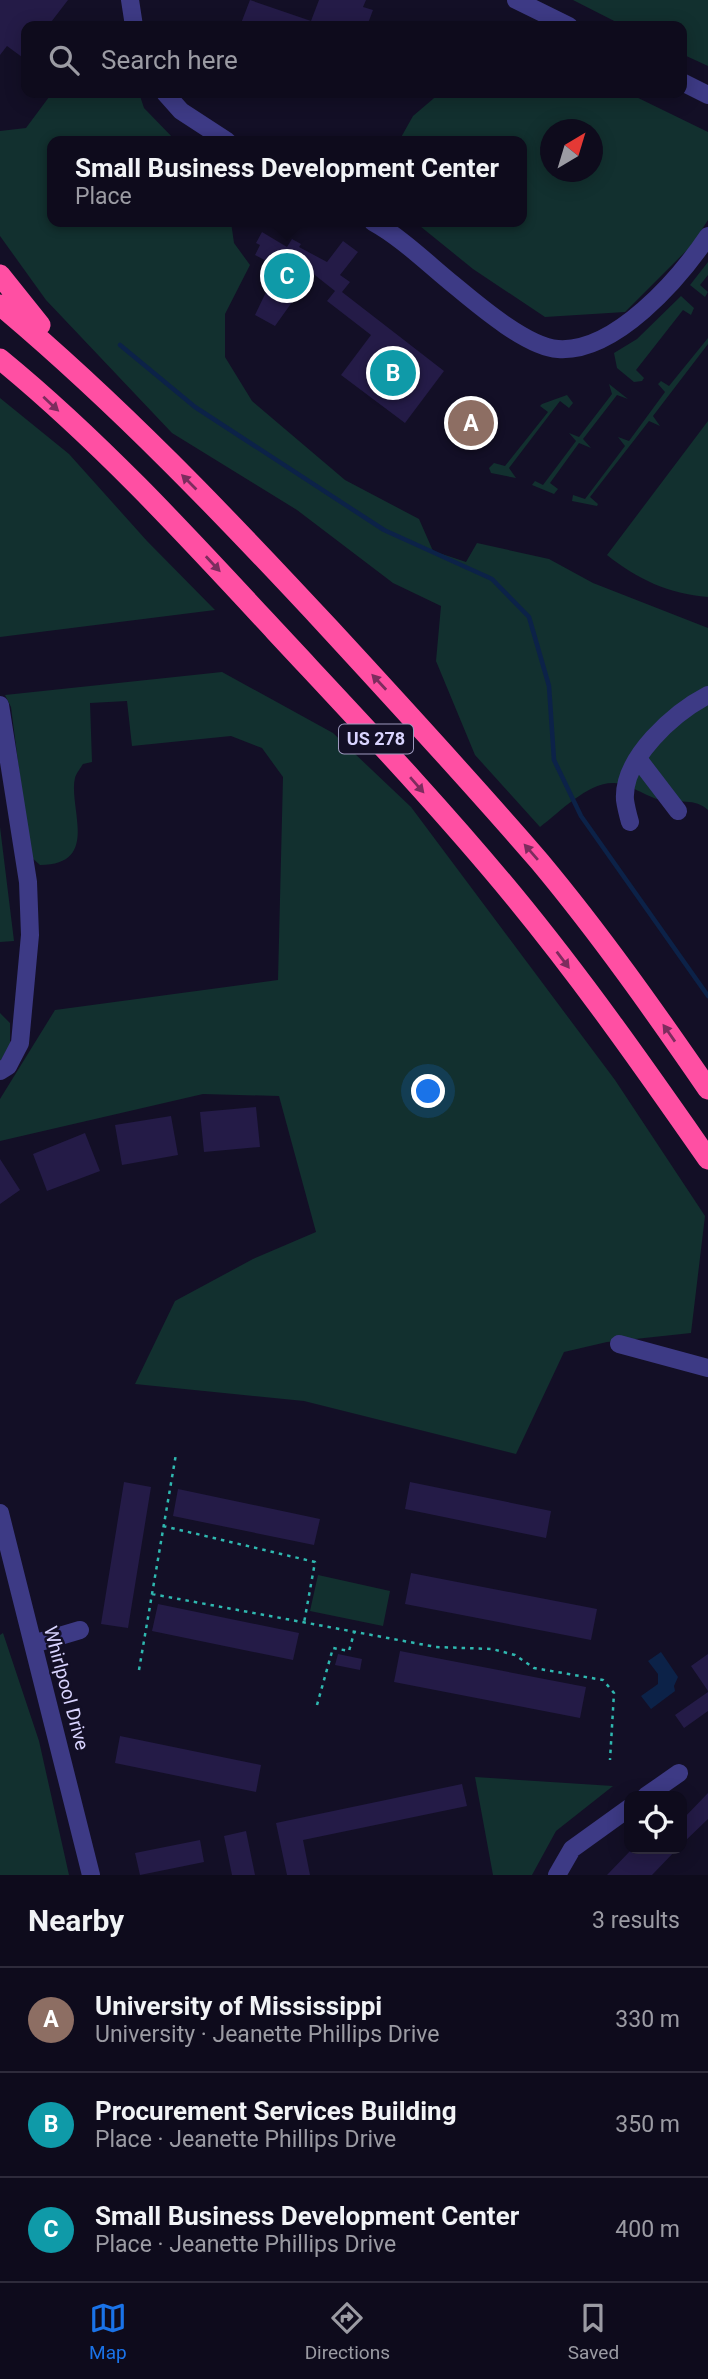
<!DOCTYPE html>
<html lang="en">
<head>
<meta charset="utf-8">
<style>
  body { margin:0; font-family:Roboto,sans-serif; background:#1c1929; color:#f1f3f6 }
  .controls { position:absolute; right:21px; bottom:21px; display:grid; overflow:hidden; border-radius:14px; box-shadow:0 4px 18px #0003 }
  .controls button { width:63px; height:63px; display:grid; place-items:center; padding:0; border:0; border-bottom:2px solid #2e2b3b; background:#0e0b1c; color:#f1f3f6; font:35px sans-serif }
  .compass { position:absolute; left:540px; top:119px; width:63px; height:63px; border-radius:50%; background:#0e0b1c; box-shadow:0 4px 18px #0003; rotate:38deg }
  .you { position:absolute; left:429px; top:1092px; width:24px; height:24px; margin:-18px; border:5px solid #fff; border-radius:50%; background:#1a73e8; box-shadow:0 0 0 10px #1a73e833 }
  .badge { display:grid; place-items:center; width:46px; height:46px; border-radius:50%; background:#1a73e8; color:#fff; font-size:23px; font-weight:700 }
  .pin { position:absolute; translate:-50% -50%; border:4px solid #fff; box-shadow:0 2px 7px #0006 }
  .popup { position:absolute; left:47px; top:136px; width:480px; height:91px; box-sizing:border-box; display:grid; place-content:center; border-radius:14px; background:#0e0b1c; filter:drop-shadow(0 2px 5px #0005); font-size:23px; white-space:nowrap; color:#9b9ba3 }
  .popup b { font-size:26px; color:#f1f3f6 }
  .popup::after { content:''; position:absolute; left:50%; top:100%; margin-left:-14px; border:14px solid transparent; border-top-color:#0e0b1c }
  .list { margin:0; padding:0; list-style:none }
  h2 { display:flex; justify-content:space-between; align-items:center; height:91px; margin:0; padding:0 28px; font-size:30px }
  h2 small { font-size:23px; font-weight:400; color:#9b9ba3 }
  .list li { display:grid; grid-template-columns:46px 1fr auto; gap:21px; align-items:center; box-sizing:border-box; height:105px; padding:0 28px; border-top:2px solid #2e2b3b }
  .list b { display:block; font-size:26px; white-space:nowrap }
  .list p { margin:0; font-size:23px; white-space:nowrap; color:#9b9ba3 }
  .list em { font-size:23px; font-style:normal; color:#9b9ba3 }
  .icon { flex:none; width:38px; height:38px; fill:none; stroke:currentColor; stroke-width:2; stroke-linecap:round; stroke-linejoin:round }
  .map { position:relative; flex:none; width:708px; height:1875px; overflow:hidden }
  .search { position:absolute; background:#0e0b1c; box-shadow:0 4px 18px #0003; left:21px; right:21px; top:21px; height:77px; display:flex; align-items:center; gap:18px; box-sizing:border-box; padding:0 24px; border-radius:14px; color:#9b9ba3; font-size:26px }
  .sheet { height:406px; background:#0e0b1c }
  nav { display:flex; justify-content:space-around; align-items:center; box-sizing:border-box; height:98px; border-top:2px solid #2e2b3b; background:#0e0b1c; font-size:19px; color:#9b9ba3 }
  nav a { display:grid; justify-items:center; gap:4px }
  nav .on { color:#1a73e8 }
  .map>svg:first-child { display:block }
</style>
</head>
<body>
<div class="map">
<svg width="708" height="1875" viewBox="0 0 708 1875">
  <rect width="100%" height="100%" fill="#130f26"/>
  <path fill="#12302f" fill-rule="evenodd" d="M 573,0 L 708,0 L 708,66 L 682,54 L 682,26 L 624,26 Z
    M 52,93 L 139,93 L 144,108 L 176,141 L 52,141 L 52,222 L 231,222 L 234,243 L 250,265 L 225,314 L 225,357 L 252,401 L 345,480 L 419,519 L 433,551 L 466,562 L 477,543 L 549,559 L 593,583 L 708,628 L 708,810 C 696,798 677,803 661,800 C 646,797 629,783 614,783 C 588,782 560,812 540,827 L 475,755 L 436,661 L 441,606 L 393,583 L 297,510 L 172,433 L 46,300 L 0,236 L 0,131 L 26,128 Z
    M 440,93 L 628,93 L 708,132 L 708,220 L 691,246 L 625,312 L 545,317 L 473,269 L 415,222 L 522,222 L 522,141 L 399,141 L 413,116 ZM 550,130 L 592,130 L 592,172 L 550,172 Z
    M 708,262 L 708,275 L 700,285 L 708,292 L 705,297 L 690,285 Z
    M 681,296 L 694,308 L 691,315 L 683,310 L 636,370 L 644,378 L 642,381 L 634,382 L 617,368 L 614,353 L 637,339 Z
    M 708,338 L 708,344 L 653,416 L 660,426 L 649,421 L 590,497 L 598,504 L 597,506 L 572,501 L 573,495 L 585,499 L 625,446 L 618,437 L 629,441 L 665,392 L 658,384 L 661,381 L 669,386 Z
    M 609,384 L 628,399 L 617,395 L 583,439 L 591,448 L 579,443 L 550,483 L 558,489 L 554,494 L 532,485 L 535,481 L 543,485 L 576,441 L 569,433 L 579,437 L 612,394 Z
    M 567,395 L 573,403 L 569,408 L 560,401 L 509,468 L 516,478 L 491,473 L 489,468 L 494,463 L 505,466 L 548,412 L 540,406 L 542,404 Z
    M 0,398 L 69,454 L 147,541 L 215,610 L 0,637 Z
    M 708,421 L 708,597 C 669,594 637,579 607,555 Z
    M 222,672 L 333,733 L 411,807 L 615,1080 L 705,1216 L 691,1333 L 607,1342 L 564,1352 L 516,1454 L 304,1401 L 135,1384 L 175,1301 L 253,1259 L 316,1232 L 279,1096 L 203,1094 L 0,1141 L 0,1099 L 55,1010 L 278,980 L 283,777 L 262,748 L 231,736 L 132,746 L 127,701 L 90,703 L 92,762 L 83,764 C 81,767 76,774 75,778 C 68,807 101,865 40,865 L 30,856 L 11,707 L 5,695 Z
    M 0,827 L 14,941 L 0,942 Z
    M 0,1013 L 10,1023 L 10,1044 L 0,1062 Z
    M 318,1575 L 390,1591 L 383,1626 L 310,1611 Z
    M 3,1633 L 39,1741 L 69,1875 L 0,1875 L 0,1635 Z
    M 475,1777 L 613,1786 L 556,1831 L 532,1875 L 493,1875 Z"/>
  <path fill="#0c2248" d="M 661,1652 L 678,1677 L 674,1686 L 675,1691 L 651,1709 L 641,1696 L 658,1684 L 658,1674 L 648,1661 Z"/>
  <g fill="none" stroke-linecap="round" stroke-linejoin="round">
    <path stroke="#0c2248" stroke-width="4.5" d="M 120,345 L 195,407 L 384,530 L 492,579 L 529,617 L 549,686 L 554,760 L 581,816 L 708,996"/>
  </g>
  <path fill="#241b47" d="M 0,0 L 68,0 L 48,26 L 26,26 L 26,60 L 7,46 L 0,55 Z
    M 250,0 L 311,21 L 319,0 L 366,0 L 363,7 L 373,10 L 367,26 L 240,26 Z
    M 262,232 L 287,247 L 292,239 L 301,244 L 299,247 L 327,262 L 343,241 L 358,252 L 340,275 L 350,282 L 342,292 L 444,371 L 405,423 L 341,375 L 371,335 L 327,301 L 335,291 L 306,268 L 291,295 L 295,298 L 275,326 L 255,315 L 278,267 L 255,255 L 260,245 L 256,243 Z
    M 256,1107 L 260,1147 L 204,1152 L 200,1112 Z
    M 171,1116 L 178,1155 L 122,1165 L 115,1125 Z
    M 85,1133 L 100,1171 L 47,1191 L 33,1154 Z
    M 0,1159 L 20,1190 L 0,1204 Z
    M 124,1482 L 151,1487 L 128,1628 L 101,1624 Z
    M 410,1482 L 551,1511 L 546,1538 L 405,1509 Z
    M 178,1489 L 320,1519 L 314,1545 L 173,1516 Z
    M 411,1573 L 597,1609 L 591,1640 L 405,1604 Z
    M 158,1604 L 299,1633 L 293,1660 L 152,1631 Z
    M 400,1651 L 586,1687 L 580,1718 L 394,1682 Z
    M 338,1654 L 362,1659 L 360,1670 L 335,1665 Z
    M 708,1654 L 708,1691 L 691,1666 Z
    M 708,1692 L 708,1711 L 684,1728 L 675,1715 Z
    M 120,1736 L 261,1765 L 256,1792 L 115,1763 Z
    M 462,1784 L 467,1806 L 303,1840 L 310,1875 L 287,1875 L 276,1823 Z
    M 708,1793 L 708,1819 L 682,1844 L 682,1820 Z
    M 246,1831 L 255,1875 L 232,1875 L 224,1836 Z
    M 200,1840 L 204,1862 L 140,1875 L 135,1853 Z
    M 632,1849 L 677,1849 L 652,1875 L 607,1875 Z"/>
  <g fill="none" stroke-linecap="round" stroke-linejoin="round">
    <path stroke="#2fb8b0" stroke-width="2.5" stroke-dasharray="3.5 5" stroke-linecap="butt" d="M 163,1526 L 315,1562 L 304,1623
      M 152,1594 L 436,1647 L 492,1649 L 515,1655 L 534,1668 L 603,1680 L 614,1693 L 610,1760
      M 139,1670 L 176,1454
      M 317,1705 L 333,1648 L 349,1651 L 354,1633"/>
    <path stroke="#3d3a85" stroke-width="18" d="M 130,0 L 134,26
      M 516,0 L 569,26
      M 682,82 L 708,95
      M 165,93 L 181,111 L 227,141
      M 373,222 C 402,238 428,264 454,285 C 478,305 527,347 558,349 C 615,353 679,279 708,236
      M 0,705 L 28,882 L 30,935 L 20,1043 L 8,1066 L 0,1071
      M 639,760 L 678,811
      M 630,822 C 628,815 626,807 625,800 C 622,758 675,712 708,695
      M 619,1344 L 708,1368
      M 0,1513 L 91,1875
      M 33,1644 L 80,1630
      M 646,1796 L 679,1773
      M 557,1875 L 572,1849 L 629,1808"/>
    <path stroke="#ff4fa3" stroke-width="21" d="M 0,275 L 40,325
      M 0,305 C 118,404 225,516 330,629 C 401,706 472,783 540,862 C 600,934 655,1012 708,1089
      M 0,359 C 100,441 188,537 275,631 C 356,718 438,804 513,895 C 583,980 646,1070 708,1159"/>
  </g>
  <defs><path id="oneway-solid" d="M-6-.8H1V-3.2L6.5 0L1 3.2V.8H-6Z" transform="scale(1.75)"/></defs>
  <g fill="#7d2c5e">
    <use href="#oneway-solid" transform="translate(51 404) rotate(43)"/>
    <use href="#oneway-solid" transform="translate(189 482) rotate(-135)"/>
    <use href="#oneway-solid" transform="translate(213 564) rotate(47)"/>
    <use href="#oneway-solid" transform="translate(379 682) rotate(-133)"/>
    <use href="#oneway-solid" transform="translate(417 785) rotate(49)"/>
    <use href="#oneway-solid" transform="translate(531 852) rotate(-131)"/>
    <use href="#oneway-solid" transform="translate(563 960) rotate(53)"/>
    <use href="#oneway-solid" transform="translate(669 1033) rotate(-125)"/>
  </g>
  <g text-anchor="middle" stroke-width="5" stroke-linejoin="round" paint-order="stroke">
    <rect fill="#130f26" stroke="#9e99be" stroke-width="2" x="339" y="724.5" width="74" height="29" rx="5"/>
    <g font-size="18" font-weight="bold" fill="#d9d4ff">
      <text x="376" y="745">US 278</text>
    </g>
    <g font-size="19" fill="#d9d4ff" stroke="#130f26">
      <text transform="translate(67 1688) rotate(75)" y="7">Whirlpool Drive</text>
    </g>
  </g>
</svg>
<div class="controls">
<button><svg class="icon" aria-label="locate" viewBox="0 0 24 24"><circle cx="12" cy="12" r="6"/><path d="M12 2v4M12 18v4M2 12h4M18 12h4"/></svg></button>
</div>
<svg class="compass" viewBox="-18 -18 36 36"><path d="M0-13l5 13h-10z" fill="#e53935"/><path d="M0 13l5-13h-10z" fill="#9b9ba3"/></svg>
<div class="you"></div>
<div class="pin badge" style="left:471px;top:423px;background:#8d6e63">A</div>
<div class="pin badge" style="left:393px;top:373px;background:#0f9aa8">B</div>
<div class="pin badge" style="left:287px;top:276px;background:#0f9aa8">C</div>
<div class="popup"><b>Small Business Development Center</b>Place</div>
<div class="search"><svg class="icon" aria-label="search" viewBox="0 0 24 24"><circle cx="10" cy="10" r="6"/><path d="M15 15l6 6"/></svg>Search here</div>
</div>
<section class="sheet">
<h2>Nearby<small>3 results</small></h2>
<ul class="list">
<li><span class="badge" style="background:#8d6e63">A</span><div><b>University of Mississippi</b><p>University · Jeanette Phillips Drive</p></div><em>330 m</em></li>
<li><span class="badge" style="background:#0f9aa8">B</span><div><b>Procurement Services Building</b><p>Place · Jeanette Phillips Drive</p></div><em>350 m</em></li>
<li><span class="badge" style="background:#0f9aa8">C</span><div><b>Small Business Development Center</b><p>Place · Jeanette Phillips Drive</p></div><em>400 m</em></li>
</ul>
</section>
<nav>
<a class="on"><svg class="icon" aria-label="map" viewBox="0 0 24 24"><path d="M3 6l6-2 6 2 6-2v14l-6 2-6-2-6 2zM9 4v14M15 6v14"/></svg>Map</a>
<a><svg class="icon" aria-label="directions" viewBox="0 0 24 24"><path d="M12 3l9 9-9 9-9-9zM9 14v-3h6M13 9l2 2-2 2"/></svg>Directions</a>
<a><svg class="icon" aria-label="saved" viewBox="0 0 24 24"><path d="M7 4h10v16l-5-4-5 4z"/></svg>Saved</a>
</nav>
</body>
</html>
